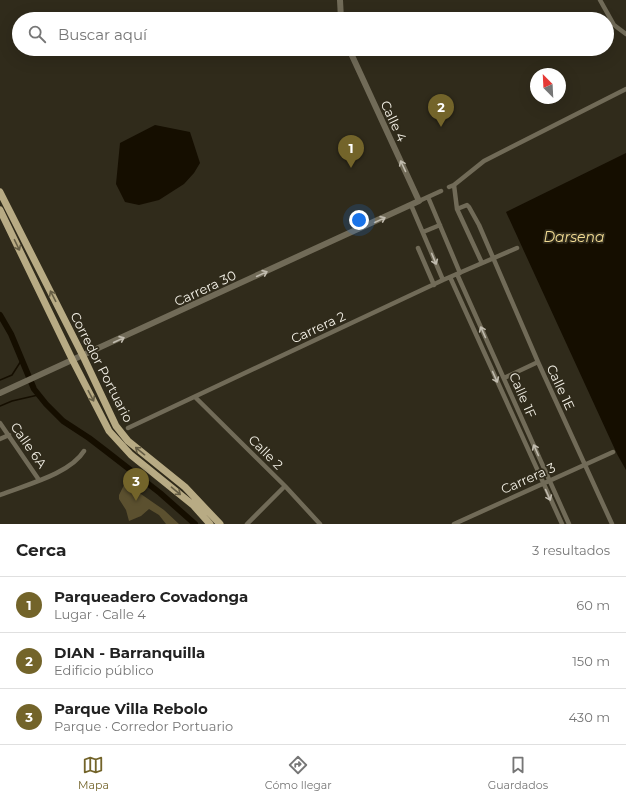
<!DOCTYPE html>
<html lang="es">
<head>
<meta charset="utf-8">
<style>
  body { margin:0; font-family:Montserrat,sans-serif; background:#f2f2f2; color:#222 }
  .compass { position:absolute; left:530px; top:68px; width:36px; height:36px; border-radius:50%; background:#fff; box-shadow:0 4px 16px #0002; rotate:336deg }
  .you { position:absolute; left:359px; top:220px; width:14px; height:14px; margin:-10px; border:3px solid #fff; border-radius:50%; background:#1a73e8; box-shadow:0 0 0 6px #1a73e833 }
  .badge { display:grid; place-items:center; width:26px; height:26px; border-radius:50%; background:#73642a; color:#fff; font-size:13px; font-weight:700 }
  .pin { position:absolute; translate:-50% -33px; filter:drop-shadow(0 1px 2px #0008) }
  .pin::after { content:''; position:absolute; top:21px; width:14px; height:12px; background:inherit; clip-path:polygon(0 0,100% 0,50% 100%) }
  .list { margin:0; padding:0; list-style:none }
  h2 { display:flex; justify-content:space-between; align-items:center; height:52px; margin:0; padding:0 16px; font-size:17px }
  h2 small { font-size:13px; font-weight:400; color:#767676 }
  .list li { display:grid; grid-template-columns:26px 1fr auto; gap:12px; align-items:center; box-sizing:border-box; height:56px; padding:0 16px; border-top:1px solid #e0e0e0 }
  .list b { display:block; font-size:15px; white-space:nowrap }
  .list p { margin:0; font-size:13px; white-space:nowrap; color:#767676 }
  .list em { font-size:13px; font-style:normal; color:#767676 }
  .icon { flex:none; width:22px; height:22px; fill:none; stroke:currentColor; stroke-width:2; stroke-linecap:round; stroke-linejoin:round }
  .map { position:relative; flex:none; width:626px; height:524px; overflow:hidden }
  .search { position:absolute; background:#fff; box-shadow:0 4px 16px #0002; left:12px; right:12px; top:12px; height:44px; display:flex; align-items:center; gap:10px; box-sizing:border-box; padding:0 14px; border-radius:22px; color:#767676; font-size:15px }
  .sheet { height:220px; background:#fff }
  nav { display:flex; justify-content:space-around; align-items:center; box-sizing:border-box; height:56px; border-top:1px solid #e0e0e0; background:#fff; font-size:11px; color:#767676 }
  nav a { display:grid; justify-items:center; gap:2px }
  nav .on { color:#73642a }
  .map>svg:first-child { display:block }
</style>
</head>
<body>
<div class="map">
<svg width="626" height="524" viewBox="0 0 626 524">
  <rect width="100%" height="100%" fill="#302b1b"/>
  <path fill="#5b502f" d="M 125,483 L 164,510 L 179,524 L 166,524 L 159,515 L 149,509 L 141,516 L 129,521 L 126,510 L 119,499 L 119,495 Z"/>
  <path fill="#150e00" d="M 155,125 L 190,132 L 200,163 L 194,173 L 184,184 L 159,200 L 139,205 L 125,202 L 116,184 L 120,143 Z
    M 626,153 L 626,470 L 617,454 L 506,212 Z"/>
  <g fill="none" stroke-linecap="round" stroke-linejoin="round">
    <path stroke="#150e00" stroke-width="1.5" d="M 0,380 L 12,375 L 21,361
      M 0,406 L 12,401 L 38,395"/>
    <path stroke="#150e00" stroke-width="6" d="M 0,315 L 11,334 L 34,389 L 46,404 L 63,421 L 89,438 L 106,451 L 160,493 L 195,524"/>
    <path stroke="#716b58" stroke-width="4.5" d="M 600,0 L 614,25 L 626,34
      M 454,185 L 457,209 L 482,263
      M 449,187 L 454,185 L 484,161 L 626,89
      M 428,197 L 460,273
      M 419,201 L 441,191
      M 411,205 L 443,280
      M 457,209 L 467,205 L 469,207 L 479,225 L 538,362 L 612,524
      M 423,232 L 440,225
      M 418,248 L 434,285
      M 457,274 L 569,524
      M 450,277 L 562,524
      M 504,378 L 538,362
      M 195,397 L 285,486 L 320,524
      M 0,423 L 39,480
      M 128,428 L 443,280 L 517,248
      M 0,439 L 9,435
      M 0,495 C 25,485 70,474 84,451
      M 247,524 L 285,486
      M 454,524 L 613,452"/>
    <path stroke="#716b58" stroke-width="6" d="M 340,0 L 341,19
      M 0,393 L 419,201 L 349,49"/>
    <path stroke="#b8ab84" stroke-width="7" d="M 0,192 L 83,356 L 116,426 L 128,441 L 185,487 L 220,524
      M 0,210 L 73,361 L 109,431 L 131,455 L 193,505 L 210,524"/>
  </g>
  <defs><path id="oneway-shaft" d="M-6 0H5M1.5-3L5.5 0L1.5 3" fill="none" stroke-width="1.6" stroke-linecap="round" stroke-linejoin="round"/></defs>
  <g stroke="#c0bbae">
    <use href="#oneway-shaft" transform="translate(403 166) rotate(-115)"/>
    <use href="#oneway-shaft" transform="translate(380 220) rotate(-25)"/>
    <use href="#oneway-shaft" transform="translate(434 259) rotate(68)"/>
    <use href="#oneway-shaft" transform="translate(262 274) rotate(-25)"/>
    <use href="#oneway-shaft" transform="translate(483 332) rotate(-114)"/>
    <use href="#oneway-shaft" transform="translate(119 340) rotate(-25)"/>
    <use href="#oneway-shaft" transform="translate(495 377) rotate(66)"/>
    <use href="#oneway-shaft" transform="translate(536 450) rotate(-114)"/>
    <use href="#oneway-shaft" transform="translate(548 495) rotate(66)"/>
  </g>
  <g stroke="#665e45">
    <use href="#oneway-shaft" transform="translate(17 245) rotate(64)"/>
    <use href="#oneway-shaft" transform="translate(53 296) rotate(-117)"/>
    <use href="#oneway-shaft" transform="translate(91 396) rotate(62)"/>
    <use href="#oneway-shaft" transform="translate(140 451) rotate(-141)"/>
    <use href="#oneway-shaft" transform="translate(176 491) rotate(40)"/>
  </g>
  <g text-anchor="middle" stroke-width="3.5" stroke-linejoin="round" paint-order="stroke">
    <g font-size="13" fill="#f4f1e7" stroke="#302b1b">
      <text transform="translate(394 121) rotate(65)" y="5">Calle 4</text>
      <text transform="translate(205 288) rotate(-25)" y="5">Carrera 30</text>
      <text transform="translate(318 327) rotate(-25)" y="5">Carrera 2</text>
      <text transform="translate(102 367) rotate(63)" y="5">Corredor Portuario</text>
      <text transform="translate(561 387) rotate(65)" y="5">Calle 1E</text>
      <text transform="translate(523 395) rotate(66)" y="5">Calle 1F</text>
      <text transform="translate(29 445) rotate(55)" y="5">Calle 6A</text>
      <text transform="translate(266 452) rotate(45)" y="5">Calle 2</text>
      <text transform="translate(528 478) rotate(-24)" y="5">Carrera 3</text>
    </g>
    <g font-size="14" font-style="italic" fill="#f4dd94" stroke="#302b1b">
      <text x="574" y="242">Darsena</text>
    </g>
  </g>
</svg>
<svg class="compass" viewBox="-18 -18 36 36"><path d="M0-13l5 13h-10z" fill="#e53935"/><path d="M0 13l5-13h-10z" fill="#767676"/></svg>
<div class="you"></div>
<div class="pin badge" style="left:351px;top:168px">1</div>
<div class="pin badge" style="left:441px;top:127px">2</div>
<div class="pin badge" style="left:136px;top:501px">3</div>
<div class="search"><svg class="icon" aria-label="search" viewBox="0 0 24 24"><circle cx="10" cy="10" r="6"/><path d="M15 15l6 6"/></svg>Buscar aquí</div>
</div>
<section class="sheet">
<h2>Cerca<small>3 resultados</small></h2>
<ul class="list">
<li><span class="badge">1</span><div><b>Parqueadero Covadonga</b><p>Lugar · Calle 4</p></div><em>60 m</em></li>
<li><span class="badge">2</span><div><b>DIAN - Barranquilla</b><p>Edificio público</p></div><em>150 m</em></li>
<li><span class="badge">3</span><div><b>Parque Villa Rebolo</b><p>Parque · Corredor Portuario</p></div><em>430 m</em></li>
</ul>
</section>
<nav>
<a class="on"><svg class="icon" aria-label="map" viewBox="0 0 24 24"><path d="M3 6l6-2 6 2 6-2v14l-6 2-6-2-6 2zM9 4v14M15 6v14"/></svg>Mapa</a>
<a><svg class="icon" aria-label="directions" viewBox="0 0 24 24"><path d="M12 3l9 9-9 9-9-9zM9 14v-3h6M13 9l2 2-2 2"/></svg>Cómo llegar</a>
<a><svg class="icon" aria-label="saved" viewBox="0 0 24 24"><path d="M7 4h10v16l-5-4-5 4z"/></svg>Guardados</a>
</nav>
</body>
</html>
